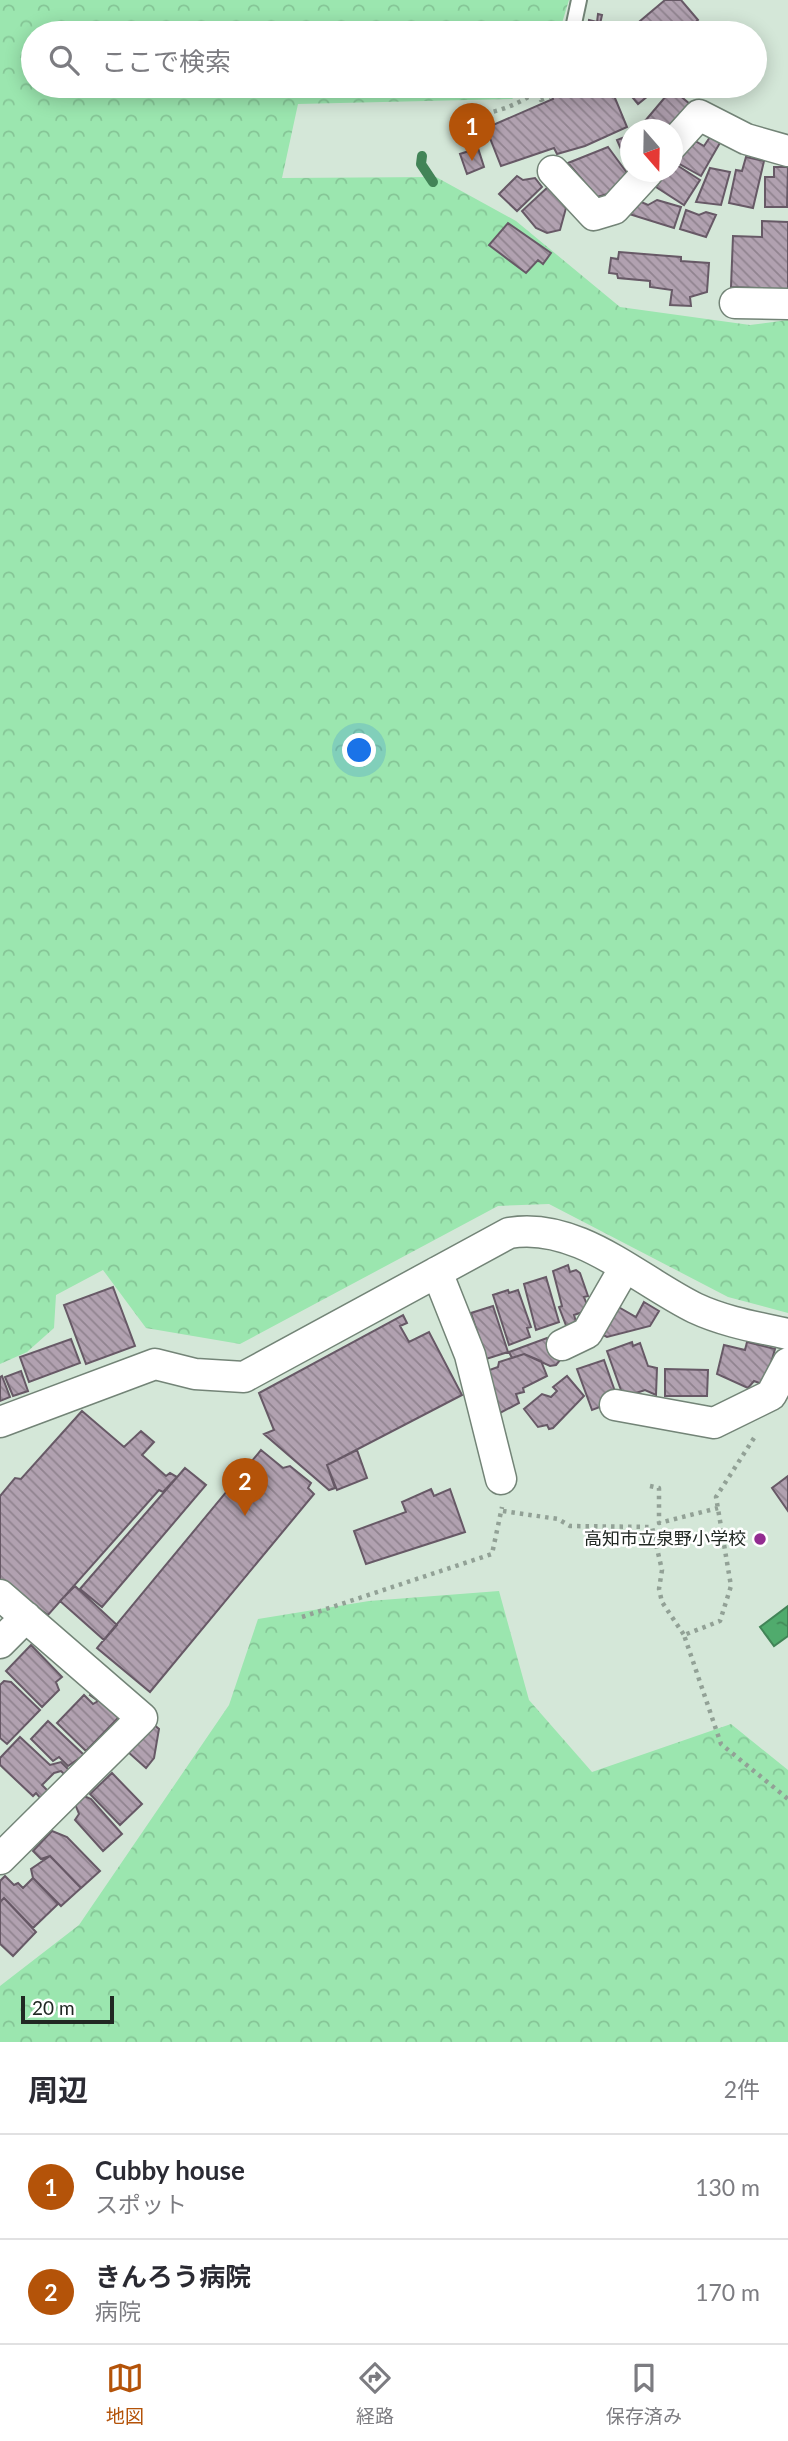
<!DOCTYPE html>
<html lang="ja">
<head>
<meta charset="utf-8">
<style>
  body { margin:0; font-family:Lato,"Noto Sans JP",sans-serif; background:#f7f7f7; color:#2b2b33 }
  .compass { position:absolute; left:620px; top:119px; width:63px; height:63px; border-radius:50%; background:#fff; box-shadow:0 4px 18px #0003; rotate:160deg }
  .scale { position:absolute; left:21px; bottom:18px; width:93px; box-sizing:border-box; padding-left:7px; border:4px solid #212823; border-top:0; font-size:19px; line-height:24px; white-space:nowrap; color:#212823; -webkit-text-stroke:5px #fff; paint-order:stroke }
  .you { position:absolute; left:360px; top:751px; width:24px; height:24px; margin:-18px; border:5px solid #fff; border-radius:50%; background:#1a73e8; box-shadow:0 0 0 10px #1a73e833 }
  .badge { display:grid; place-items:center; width:46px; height:46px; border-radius:50%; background:#b45309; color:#fff; font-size:23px; font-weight:700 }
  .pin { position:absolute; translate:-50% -58px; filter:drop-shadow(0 2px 4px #0008) }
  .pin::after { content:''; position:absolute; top:37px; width:24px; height:21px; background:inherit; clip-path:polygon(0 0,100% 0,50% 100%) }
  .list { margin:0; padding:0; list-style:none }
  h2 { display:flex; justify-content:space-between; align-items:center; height:91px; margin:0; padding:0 28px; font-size:30px }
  h2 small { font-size:23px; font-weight:400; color:#7c7c81 }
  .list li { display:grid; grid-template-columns:46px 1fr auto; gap:21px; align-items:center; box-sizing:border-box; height:105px; padding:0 28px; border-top:2px solid #e1e1e2 }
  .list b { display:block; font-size:26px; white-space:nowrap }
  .list p { margin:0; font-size:23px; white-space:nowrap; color:#7c7c81 }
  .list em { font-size:23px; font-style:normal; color:#7c7c81 }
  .icon { flex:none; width:38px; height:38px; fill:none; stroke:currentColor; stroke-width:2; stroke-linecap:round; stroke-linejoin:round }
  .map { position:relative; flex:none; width:788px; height:2042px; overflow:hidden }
  .search { position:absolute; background:#fff; box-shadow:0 4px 18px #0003; left:21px; right:21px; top:21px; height:77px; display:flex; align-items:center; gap:18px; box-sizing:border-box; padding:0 24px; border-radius:38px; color:#7c7c81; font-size:26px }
  .sheet { height:301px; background:#fff }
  nav { display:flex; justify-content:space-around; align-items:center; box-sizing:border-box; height:98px; border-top:2px solid #e1e1e2; background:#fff; font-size:19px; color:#7c7c81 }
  nav a { display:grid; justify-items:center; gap:4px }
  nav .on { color:#b45309 }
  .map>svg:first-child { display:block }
</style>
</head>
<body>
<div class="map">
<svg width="788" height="2042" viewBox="0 0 788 2042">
  <defs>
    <pattern id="forest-crowns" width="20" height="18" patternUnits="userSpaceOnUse" patternTransform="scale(1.75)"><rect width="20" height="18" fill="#9be6af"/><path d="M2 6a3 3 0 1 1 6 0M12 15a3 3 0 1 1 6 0" fill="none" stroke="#85c596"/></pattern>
    <pattern id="water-ripples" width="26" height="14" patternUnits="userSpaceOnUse" patternTransform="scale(1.75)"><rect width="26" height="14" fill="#50ab6d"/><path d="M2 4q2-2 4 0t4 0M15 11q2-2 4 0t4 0" fill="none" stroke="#428b59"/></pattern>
    <pattern id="building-back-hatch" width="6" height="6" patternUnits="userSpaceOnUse" patternTransform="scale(1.75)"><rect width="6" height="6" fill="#b1a1b0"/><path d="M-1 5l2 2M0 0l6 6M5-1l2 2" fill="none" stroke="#90838f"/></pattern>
  </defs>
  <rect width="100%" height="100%" fill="#d4e7d8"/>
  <path fill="url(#forest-crowns)" d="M 0,0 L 569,0 L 559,33 L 33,33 L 33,86 L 527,86 L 512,99 L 298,104 L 282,178 L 436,177 L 516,221 L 620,307 L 750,325 L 788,320 L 788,1313 L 728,1297 L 549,1204 L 498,1206 L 240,1344 L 146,1328 L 103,1270 L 56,1295 L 54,1328 L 27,1352 L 0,1364 Z
    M 499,1591 L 529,1700 L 592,1772 L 731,1724 L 788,1770 L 788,2042 L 0,2042 L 0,1986 L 79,1925 L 229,1705 L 258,1619 L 369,1601 Z"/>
  <path fill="url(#water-ripples)" stroke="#428457" stroke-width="2" d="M 788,1606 L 788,1636 L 774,1646 L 760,1627 Z"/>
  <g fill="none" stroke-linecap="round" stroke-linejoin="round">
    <path stroke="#428457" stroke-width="10" d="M 422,156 L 421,164 L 433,182"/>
  </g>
  <path fill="url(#building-back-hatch)" stroke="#675966" stroke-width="2" d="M 665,0 L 681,0 L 698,20 L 683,33 L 648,33 L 639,22 Z
    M 598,14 L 602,15 L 598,33 L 587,33 L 589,20 L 597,22 Z
    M 557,86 L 610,86 L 627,127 L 585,146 L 557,154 L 554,148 L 501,166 L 486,128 L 553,99 L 549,89 Z
    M 623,86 L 656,86 L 658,88 L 638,104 Z
    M 672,89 L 691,105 L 671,130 L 655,130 L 645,121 Z
    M 630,135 L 630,170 L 617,140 Z
    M 710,137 L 721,141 L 701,176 L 676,162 L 686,144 L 693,145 L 695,141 L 704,146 Z
    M 608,147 L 630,177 L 611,193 L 597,197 L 568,163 Z
    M 478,148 L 484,167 L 467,174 L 460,154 Z
    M 746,157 L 764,161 L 753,208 L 729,203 L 736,170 L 742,171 Z
    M 672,162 L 700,180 L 684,205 L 656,187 L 666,172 L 672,172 Z
    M 774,167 L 788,167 L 787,207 L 765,207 L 765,177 L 774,177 Z
    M 710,168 L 730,172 L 721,205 L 696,202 Z
    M 517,176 L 523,180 L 535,178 L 542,187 L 517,211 L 499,194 Z
    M 549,186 L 566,208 L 560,230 L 547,233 L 536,228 L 522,211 Z
    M 657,200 L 681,207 L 674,228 L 629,214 L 639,201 L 648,205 Z
    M 686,210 L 699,215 L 706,212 L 716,215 L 706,237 L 680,229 Z
    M 762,221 L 788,222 L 788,295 L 758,294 L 756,288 L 731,287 L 733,236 L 762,237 Z
    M 508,223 L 551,253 L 543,264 L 538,260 L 526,273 L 489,245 Z
    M 619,252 L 681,257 L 681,261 L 709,263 L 707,292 L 690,297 L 691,306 L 670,305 L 672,290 L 650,287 L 650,281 L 618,278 L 617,274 L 609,273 L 611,258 L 618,259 Z
    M 568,1265 L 570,1272 L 576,1270 L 580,1273 L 588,1296 L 584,1297 L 589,1310 L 574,1315 L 577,1325 L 567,1328 L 559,1307 L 562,1306 L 553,1271 Z
    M 546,1277 L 559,1322 L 536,1330 L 524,1284 Z
    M 113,1287 L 135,1346 L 86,1364 L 64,1305 Z
    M 508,1290 L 509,1293 L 518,1290 L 531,1327 L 527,1328 L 530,1337 L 509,1345 L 493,1295 Z
    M 644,1302 L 659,1311 L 650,1326 L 607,1337 L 599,1333 L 615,1305 L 636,1317 Z
    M 493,1306 L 508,1352 L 486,1359 L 471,1313 Z
    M 403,1315 L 407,1323 L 400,1326 L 409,1342 L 429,1332 L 462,1395 L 327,1465 L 335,1488 L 329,1490 L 264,1434 L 274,1430 L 259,1393 Z
    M 547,1338 L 553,1350 L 565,1354 L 556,1365 L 550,1366 L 524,1354 L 512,1358 L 509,1352 Z
    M 71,1339 L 80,1363 L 29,1382 L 20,1357 Z
    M 632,1342 L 633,1346 L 640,1343 L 648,1366 L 657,1368 L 656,1395 L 645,1390 L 636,1393 L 637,1396 L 622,1393 L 607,1351 Z
    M 747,1342 L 775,1349 L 767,1377 L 762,1384 L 754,1381 L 748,1388 L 717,1374 L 724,1345 L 745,1350 Z
    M 524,1354 L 541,1361 L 547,1376 L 523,1388 L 524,1392 L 516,1394 L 519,1403 L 498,1414 L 487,1371 L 498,1367 L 499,1362 Z
    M 604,1360 L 618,1400 L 592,1410 L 577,1369 Z
    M 665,1369 L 708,1370 L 707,1396 L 665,1396 Z
    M 21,1371 L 28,1391 L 13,1396 L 5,1377 Z
    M 2,1376 L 10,1397 L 0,1401 L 0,1377 Z
    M 567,1376 L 584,1396 L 553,1428 L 549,1429 L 547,1425 L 538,1427 L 524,1409 L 542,1394 L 551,1397 L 557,1391 L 553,1387 Z
    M 82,1411 L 124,1447 L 141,1431 L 154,1442 L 142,1455 L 166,1476 L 170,1473 L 177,1477 L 163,1492 L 159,1490 L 48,1615 L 0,1581 L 0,1496 L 15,1478 L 21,1479 Z
    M 261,1450 L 283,1468 L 290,1466 L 311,1483 L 308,1488 L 314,1494 L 150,1692 L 97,1648 Z
    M 357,1450 L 367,1478 L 337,1490 L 327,1465 Z
    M 185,1468 L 206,1485 L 102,1607 L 80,1589 Z
    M 788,1476 L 788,1511 L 772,1488 Z
    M 431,1489 L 434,1496 L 450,1489 L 465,1532 L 366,1564 L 354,1531 L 406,1512 L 402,1502 Z
    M 75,1586 L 117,1625 L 104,1640 L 60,1601 Z
    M 31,1645 L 62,1677 L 56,1682 L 59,1690 L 42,1707 L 6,1671 Z
    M 4,1681 L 11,1682 L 40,1710 L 7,1744 L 0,1738 L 0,1685 Z
    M 92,1692 L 119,1717 L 86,1751 L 57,1723 L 84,1695 L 93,1704 L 98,1701 L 90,1695 Z
    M 48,1721 L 84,1755 L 68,1766 L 59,1757 L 53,1761 L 31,1739 Z
    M 153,1724 L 159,1729 L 154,1758 L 146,1768 L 128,1752 Z
    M 20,1737 L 50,1765 L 61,1762 L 69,1770 L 64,1774 L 61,1771 L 54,1773 L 42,1785 L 49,1792 L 42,1800 L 36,1793 L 33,1796 L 0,1765 L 0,1758 Z
    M 112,1773 L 142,1804 L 120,1825 L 90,1794 Z
    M 82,1795 L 91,1799 L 122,1834 L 103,1851 L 75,1820 L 79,1814 L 75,1804 Z
    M 52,1831 L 67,1837 L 100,1871 L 81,1888 L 50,1856 L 41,1859 L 33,1851 Z
    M 50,1856 L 81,1888 L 61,1906 L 33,1878 L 31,1869 Z
    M 5,1876 L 14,1885 L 18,1883 L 23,1888 L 33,1878 L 58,1904 L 33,1928 L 4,1898 L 0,1902 L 0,1881 Z
    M 4,1898 L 36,1932 L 13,1956 L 0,1944 L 0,1902 Z"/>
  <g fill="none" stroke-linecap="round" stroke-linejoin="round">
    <defs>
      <path id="lane" d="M 572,33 L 579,0"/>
      <path id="street" d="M 672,145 L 699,115 L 746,139 L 788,151
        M 553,171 L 594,215 L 614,209 L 648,172
        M 735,303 L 788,304
        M 437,1272 L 470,1355 L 501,1479
        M 562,1345 L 587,1333 L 625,1267
        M 615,1405 L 714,1423 L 771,1395 L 788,1363
        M 0,1422 L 155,1364 L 195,1374 L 244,1377 L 509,1233 C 577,1221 638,1280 695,1308 C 725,1322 756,1327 788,1334
        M 0,1595 L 142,1718 L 0,1859
        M 0,1643 L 26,1617"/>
    </defs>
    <use href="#lane" stroke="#738477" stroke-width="18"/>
    <use href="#street" stroke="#738477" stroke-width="33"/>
    <path stroke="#92a196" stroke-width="4.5" stroke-dasharray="3.5 5" stroke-linecap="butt" d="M 537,92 L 541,100 L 551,96
      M 460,116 C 489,116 520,106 543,86
      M 754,1438 L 716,1497 L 731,1586 L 720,1621 L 684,1635 L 721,1744 L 788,1799
      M 650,1486 L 659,1488 L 659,1523 L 718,1508
      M 503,1511 L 558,1519 L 570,1526 L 652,1527 L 662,1570 L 659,1589 L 662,1602 L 684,1635
      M 302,1617 L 492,1554 L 502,1507"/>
    <use href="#lane" stroke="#fff" stroke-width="14"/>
    <use href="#street" stroke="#fff" stroke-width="30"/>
  </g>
  <circle fill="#932c91" stroke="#fff" stroke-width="2.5" cx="760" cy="1539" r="7"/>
  <g text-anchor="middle" stroke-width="5" stroke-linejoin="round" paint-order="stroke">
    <g font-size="18" fill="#212823" stroke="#fff" text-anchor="end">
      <text x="746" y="1545">高知市立泉野小学校</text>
    </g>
  </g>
</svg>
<svg class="compass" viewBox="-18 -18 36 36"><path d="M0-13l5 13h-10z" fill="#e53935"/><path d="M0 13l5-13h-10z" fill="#7c7c81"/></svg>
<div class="scale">20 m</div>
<div class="you"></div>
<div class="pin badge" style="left:472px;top:161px">1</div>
<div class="pin badge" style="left:245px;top:1516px">2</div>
<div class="search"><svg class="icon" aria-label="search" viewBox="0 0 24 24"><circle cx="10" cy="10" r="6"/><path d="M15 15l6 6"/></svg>ここで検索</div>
</div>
<section class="sheet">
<h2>周辺<small>2件</small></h2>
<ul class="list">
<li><span class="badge">1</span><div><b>Cubby house</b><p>スポット</p></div><em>130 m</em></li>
<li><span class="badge">2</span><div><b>きんろう病院</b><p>病院</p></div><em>170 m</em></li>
</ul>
</section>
<nav>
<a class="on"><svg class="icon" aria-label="map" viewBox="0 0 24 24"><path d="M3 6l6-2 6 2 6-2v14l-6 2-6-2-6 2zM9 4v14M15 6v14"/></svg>地図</a>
<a><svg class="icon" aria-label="directions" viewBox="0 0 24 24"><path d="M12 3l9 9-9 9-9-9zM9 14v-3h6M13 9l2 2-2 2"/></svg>経路</a>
<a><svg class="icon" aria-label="saved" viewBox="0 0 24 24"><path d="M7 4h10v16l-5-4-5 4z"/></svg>保存済み</a>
</nav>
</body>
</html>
